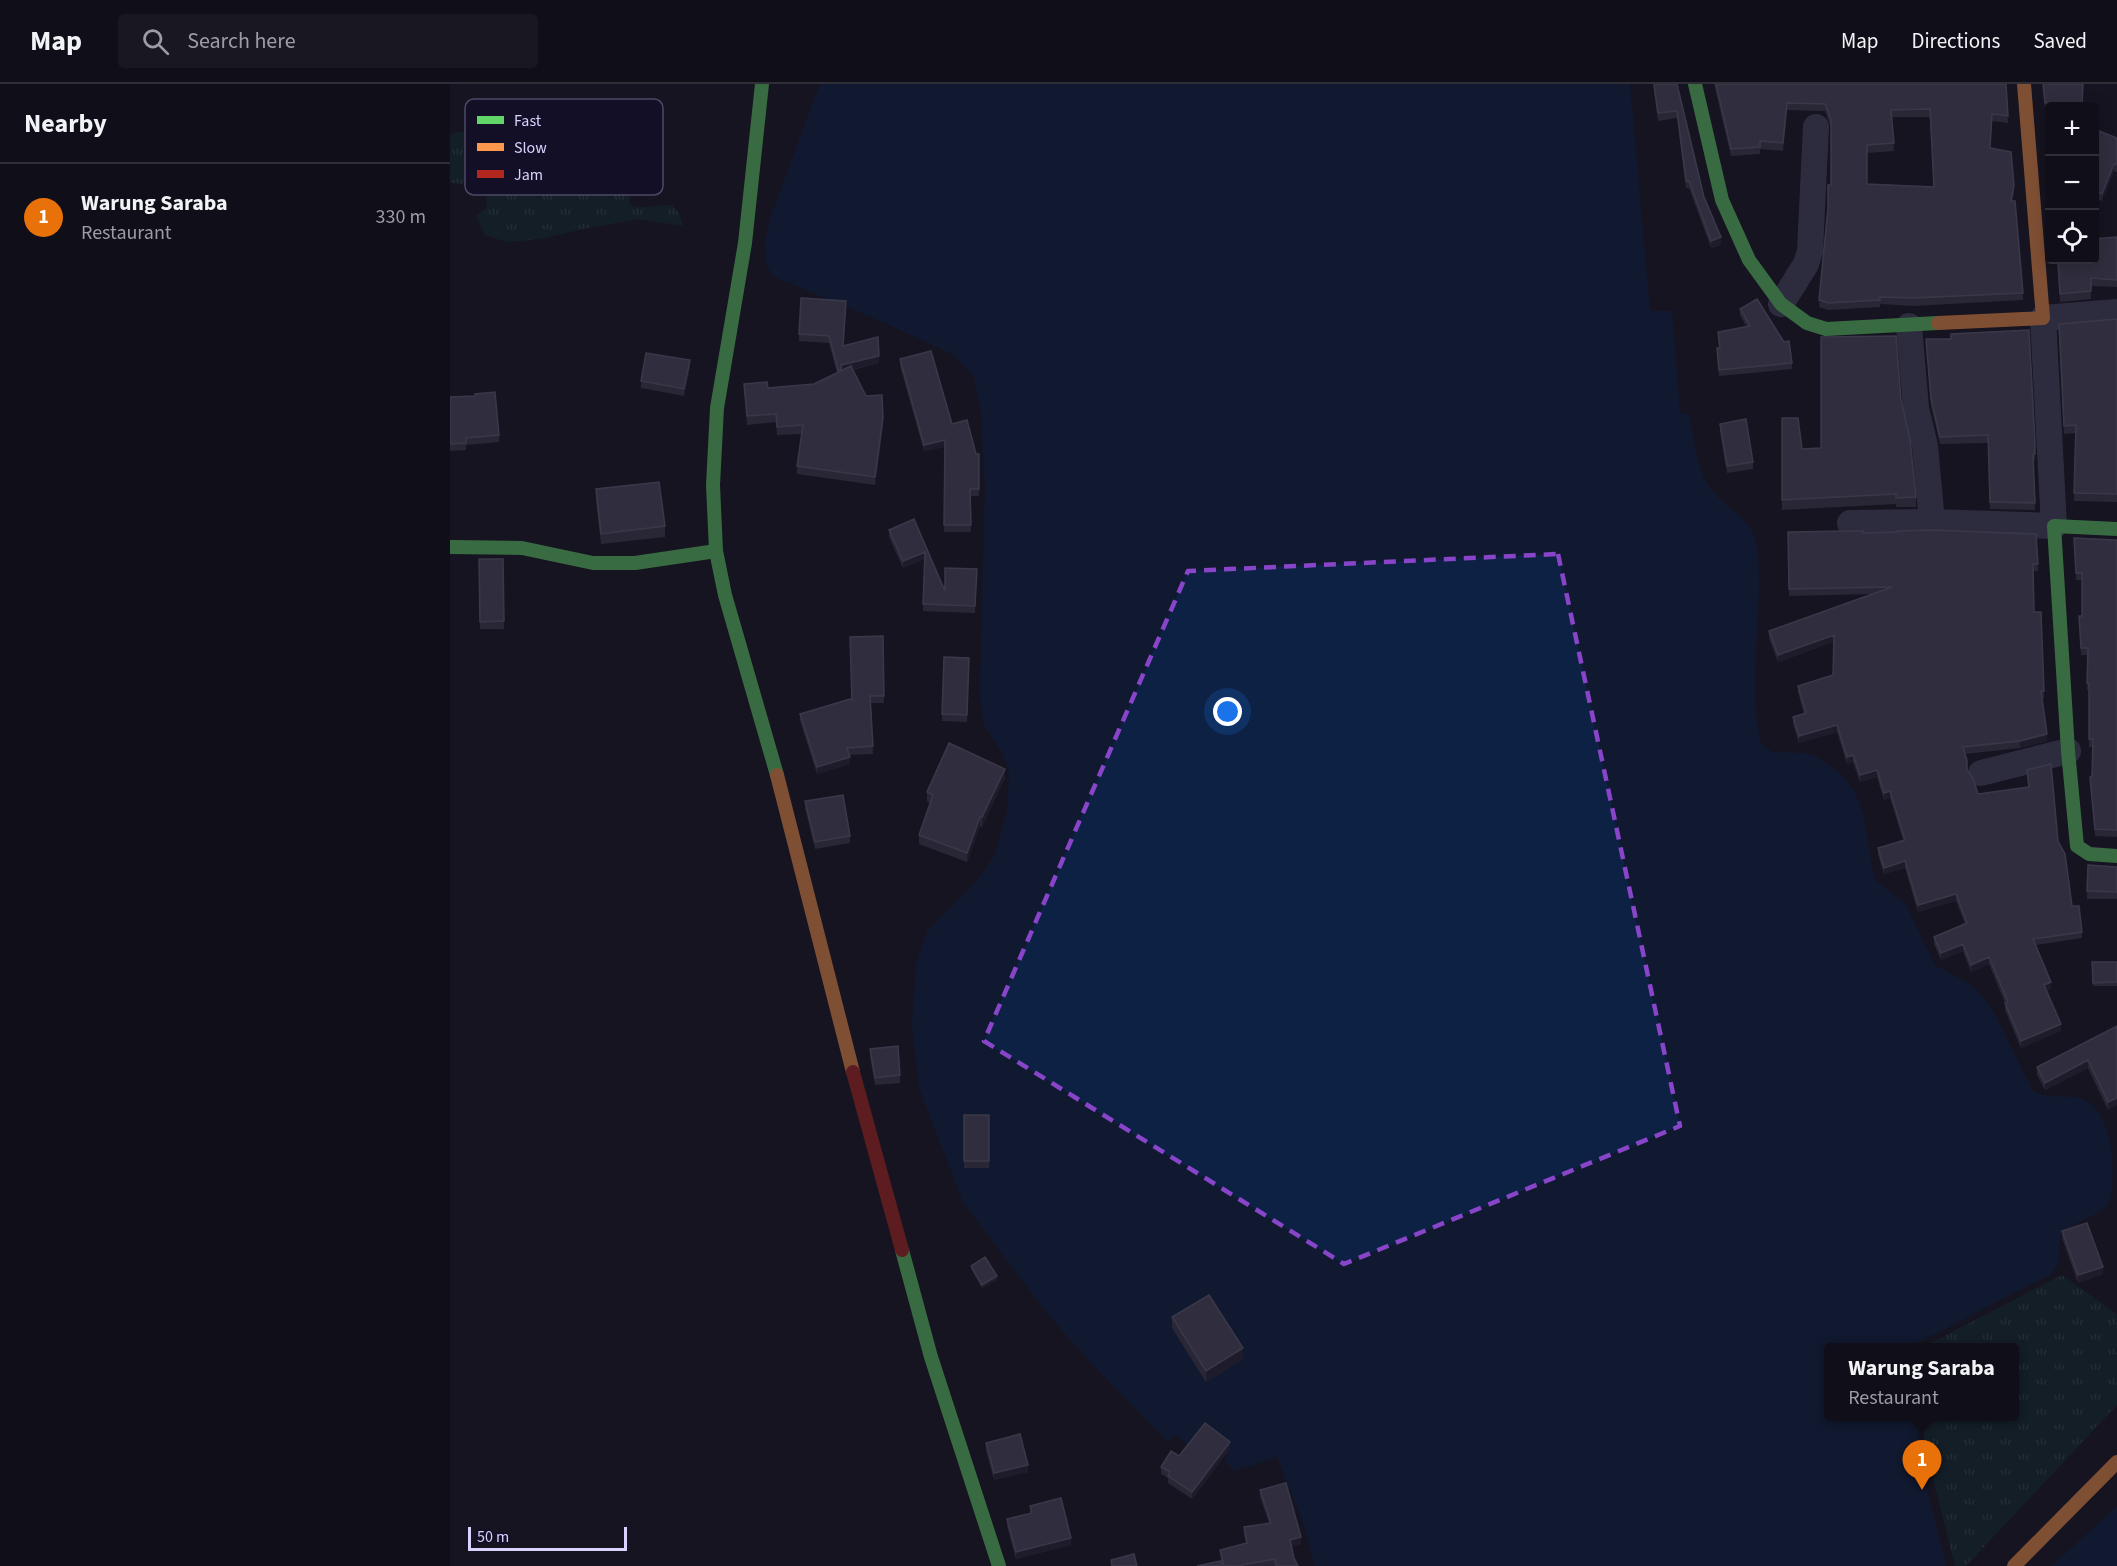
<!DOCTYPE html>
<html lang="en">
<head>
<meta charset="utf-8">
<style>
  body { margin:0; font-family:"Source Sans 3",sans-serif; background:#191822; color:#f1f3f6 }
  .controls { position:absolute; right:18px; top:18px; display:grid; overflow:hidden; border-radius:6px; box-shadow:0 3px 15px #0003 }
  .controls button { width:54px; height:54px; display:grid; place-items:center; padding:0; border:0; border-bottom:2px solid #302f38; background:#100f19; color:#f1f3f6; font:30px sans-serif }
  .scale { position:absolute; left:18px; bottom:15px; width:159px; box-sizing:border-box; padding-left:6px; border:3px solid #d9d4ff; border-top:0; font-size:16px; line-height:21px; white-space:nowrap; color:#d9d4ff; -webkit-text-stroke:4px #130f26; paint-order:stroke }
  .you { position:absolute; left:778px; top:628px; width:21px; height:21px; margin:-15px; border:4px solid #fff; border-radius:50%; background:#1a73e8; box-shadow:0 0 0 9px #1a73e833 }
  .badge { display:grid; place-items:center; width:39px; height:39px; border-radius:50%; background:#ea580c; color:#fff; font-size:20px; font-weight:700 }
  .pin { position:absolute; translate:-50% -50px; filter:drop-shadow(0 2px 3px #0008) }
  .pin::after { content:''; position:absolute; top:32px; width:21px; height:18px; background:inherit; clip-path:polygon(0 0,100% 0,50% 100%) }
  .popup { position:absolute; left:1374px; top:1259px; width:195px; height:78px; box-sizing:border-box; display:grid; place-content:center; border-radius:6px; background:#100f19; filter:drop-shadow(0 2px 4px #0005); font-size:20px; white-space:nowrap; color:#9c9ca2 }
  .popup b { font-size:22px; color:#f1f3f6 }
  .popup::after { content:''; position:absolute; left:50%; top:100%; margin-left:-12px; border:12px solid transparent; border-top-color:#100f19 }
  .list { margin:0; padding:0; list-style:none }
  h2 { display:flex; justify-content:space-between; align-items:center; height:78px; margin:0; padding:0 24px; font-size:26px }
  h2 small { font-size:20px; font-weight:400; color:#9c9ca2 }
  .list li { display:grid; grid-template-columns:39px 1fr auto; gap:18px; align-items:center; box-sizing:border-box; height:108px; padding:0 24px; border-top:2px solid #302f38 }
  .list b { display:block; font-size:22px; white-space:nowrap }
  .list p { margin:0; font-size:20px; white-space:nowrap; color:#9c9ca2 }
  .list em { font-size:20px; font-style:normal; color:#9c9ca2 }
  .icon { flex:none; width:33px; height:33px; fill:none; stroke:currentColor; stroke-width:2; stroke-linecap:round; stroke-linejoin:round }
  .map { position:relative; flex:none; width:1667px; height:1482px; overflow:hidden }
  header { display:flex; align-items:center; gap:36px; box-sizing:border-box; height:84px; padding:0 30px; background:#100f19; border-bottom:2px solid #302f38 }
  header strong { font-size:28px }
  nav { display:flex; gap:33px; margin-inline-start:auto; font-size:21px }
  .search { width:420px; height:54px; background:#191822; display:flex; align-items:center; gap:15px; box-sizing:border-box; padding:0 21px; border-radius:6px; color:#9c9ca2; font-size:22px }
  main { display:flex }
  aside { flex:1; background:#100f19 }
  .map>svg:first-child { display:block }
</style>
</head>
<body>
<header>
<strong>Map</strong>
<div class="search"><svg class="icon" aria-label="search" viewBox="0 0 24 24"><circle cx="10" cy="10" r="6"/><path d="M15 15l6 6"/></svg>Search here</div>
<nav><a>Map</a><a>Directions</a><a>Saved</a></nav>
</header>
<main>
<aside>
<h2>Nearby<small></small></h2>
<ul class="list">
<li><span class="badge" style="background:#e8710a">1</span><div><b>Warung Saraba</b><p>Restaurant</p></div><em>330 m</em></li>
</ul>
</aside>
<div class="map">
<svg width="1667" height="1482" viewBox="0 0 1667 1482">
  <defs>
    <pattern id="park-tufts" width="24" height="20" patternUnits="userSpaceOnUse" patternTransform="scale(1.5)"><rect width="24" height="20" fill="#132c2d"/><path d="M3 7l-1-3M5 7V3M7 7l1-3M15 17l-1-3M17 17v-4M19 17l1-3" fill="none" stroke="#354a4c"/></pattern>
  </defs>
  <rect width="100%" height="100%" fill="#161421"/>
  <path fill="url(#park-tufts)" d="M 57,45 L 64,49 L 67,60 L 84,70 L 90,68 L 93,59 L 106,60 L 109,68 L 106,80 L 112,82 L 119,80 L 127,69 L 141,64 L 151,67 L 148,82 L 153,94 L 169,99 L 179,109 L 180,121 C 196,126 206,120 222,121 L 229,129 L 233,142 L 188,135 L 133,145 L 90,155 L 57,158 L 35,151 L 26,132 L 37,123 L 36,109 L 18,100 L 0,99 L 0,52 L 5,48 L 23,47 L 27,58 L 46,55 Z
    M 1612,1191 L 1667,1230 L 1667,1321 L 1516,1482 L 1505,1482 L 1476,1366 L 1472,1339 L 1474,1333 L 1565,1332 L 1565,1264 L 1473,1263 Z"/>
  <path fill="#0d2144" d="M 370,0 L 1180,0 L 1200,227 L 1222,227 L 1230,329 L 1239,330 C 1244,354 1246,383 1260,404 C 1275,425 1300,432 1306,459 C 1310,482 1309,505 1308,527 C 1306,571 1301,616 1311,659 L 1322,668 L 1354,669 L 1366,672 L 1392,691 L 1405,708 L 1414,732 L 1423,788 L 1427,798 L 1455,819 L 1485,881 L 1523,902 L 1533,913 L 1543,927 L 1582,1006 C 1599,1018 1622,1007 1640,1019 C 1664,1036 1667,1098 1658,1121 C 1644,1134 1623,1137 1611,1150 C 1607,1168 1614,1176 1600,1191 L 1465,1260 L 1467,1263 L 1379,1264 L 1379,1332 L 1469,1333 C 1465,1373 1487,1441 1496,1482 L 865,1482 L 853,1438 L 827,1373 L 785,1387 L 774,1376 L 781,1364 L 758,1342 L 738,1361 L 726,1351 L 717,1357 L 640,1278 L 596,1228 L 513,1118 L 469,1004 L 462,939 L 466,881 L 477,848 L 531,792 L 545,770 L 557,727 L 559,689 L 553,670 L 534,641 L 530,612 L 535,402 L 531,328 L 524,293 L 504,271 L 435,239 L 323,192 L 316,180 L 315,159 L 321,132 Z
    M 1667,1422 L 1667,1482 L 1602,1482 Z"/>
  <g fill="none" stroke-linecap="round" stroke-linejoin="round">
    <path stroke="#4a4962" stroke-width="26" d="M 1331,220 L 1356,180 L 1360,167 L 1366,43
      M 1459,242 L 1466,324 L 1475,362 L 1482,438
      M 1400,439 L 1482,438 L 1604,442 L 1593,234 L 1667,228
      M 1531,689 L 1618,667"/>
    <path stroke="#63d668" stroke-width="14" d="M 312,0 L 295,159 L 267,324 L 263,401 L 266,467 L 275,511 L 327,691
      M 1245,0 L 1272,116 L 1299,176 L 1331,220 L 1357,239 L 1376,245 L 1488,239
      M 1667,445 L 1604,442 L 1618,667 L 1627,762 L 1639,770 L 1667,772
      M 0,463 L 72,464 L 143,479 L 185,479 L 266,467
      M 452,1166 L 481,1273 L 549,1482"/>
    <path stroke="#ff974d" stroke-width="14" d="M 1488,239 L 1593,234 L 1574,0
      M 327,691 L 403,988
      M 1564,1482 L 1667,1378"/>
    <path stroke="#b3261e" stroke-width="14" d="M 403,988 L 452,1166"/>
  </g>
  <path fill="#403d50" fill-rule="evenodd" d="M 1203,0 L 1227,0 L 1254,113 L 1271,161 L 1261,164 L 1239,104 L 1236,104 L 1227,34 L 1208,37 Z
    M 1264,0 L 1556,0 L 1558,39 L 1542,37 L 1540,64 L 1564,108 L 1562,117 L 1573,209 L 1573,216 L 1463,222 L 1430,220 L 1430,223 L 1378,226 L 1369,223 L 1381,101 L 1381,44 L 1375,27 L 1337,26 L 1333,67 L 1310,65 L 1310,70 L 1281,72 ZM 1442,33 L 1480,33 L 1484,103 L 1417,100 L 1417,69 L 1444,67 Z
    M 1593,0 L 1633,0 L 1632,22 L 1599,22 L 1599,27 L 1595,27 Z
    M 1644,45 L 1667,54 L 1667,88 L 1664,87 L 1652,117 L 1644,114 Z
    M 1667,153 L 1667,203 L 1641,202 L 1641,215 L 1610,218 L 1607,176 L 1644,176 Z
    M 396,224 L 393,262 L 429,279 L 403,286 L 433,342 L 425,401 L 347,390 L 347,382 L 352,350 L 327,351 L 326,338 L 297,341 L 294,300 L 318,304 L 364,300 L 387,289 L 379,259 L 349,257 L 349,250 Z
    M 1290,225 L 1342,279 L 1342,285 L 1269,292 L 1267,271 L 1267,264 L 1269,264 L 1268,248 L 1296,242 L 1290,231 Z
    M 1667,235 L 1667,418 L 1624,417 L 1626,349 L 1614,350 L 1609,248 Z
    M 1476,255 L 1585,358 L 1585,377 L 1583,377 L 1585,426 L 1540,425 L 1538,359 L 1490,360 L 1481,322 Z
    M 450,275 L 526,370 L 529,370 L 529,412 L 520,412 L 521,448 L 494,448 L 495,363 L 474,367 L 450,282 Z
    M 240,283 L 234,312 L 191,304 L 191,297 Z
    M 0,313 L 49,351 L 49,358 L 16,361 L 16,366 L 0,367 Z
    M 1451,316 L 1466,413 L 1466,423 L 1446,423 L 1446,420 L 1332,426 L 1332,334 L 1352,365 L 1371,364 Z
    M 1270,340 L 1303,378 L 1303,385 L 1277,389 L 1270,347 Z
    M 146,405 L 215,442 L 215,453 L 151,460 L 146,416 Z
    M 464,435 L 495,507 L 527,485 L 525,529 L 473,527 L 475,475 L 453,484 L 439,453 L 439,446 Z
    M 1338,448 L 1413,449 L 1588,480 L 1588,487 L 1583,487 L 1584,528 L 1594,607 L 1594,614 L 1592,614 L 1597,657 L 1570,664 L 1515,670 L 1517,687 L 1528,710 L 1578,703 L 1577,686 L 1608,757 L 1622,822 L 1632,848 L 1632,854 L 1586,861 L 1601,904 L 1597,907 L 1611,947 L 1571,964 L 1555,926 L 1555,919 L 1539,880 L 1521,888 L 1513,867 L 1491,876 L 1484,860 L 1484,853 L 1515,840 L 1506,817 L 1468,828 L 1455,784 L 1434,790 L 1428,771 L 1428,764 L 1453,756 L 1440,714 L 1434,716 L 1427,693 L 1410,698 L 1403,678 L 1397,680 L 1387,648 L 1349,659 L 1343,640 L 1343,633 L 1354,630 L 1348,608 L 1348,602 L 1383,591 L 1384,558 L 1328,578 L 1319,554 L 1319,547 L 1422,510 L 1339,512 Z
    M 1624,454 L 1667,456 L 1667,753 L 1645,752 L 1640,700 L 1640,693 L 1642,692 L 1643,663 L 1639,663 L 1639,606 L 1637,606 L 1638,571 L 1631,571 L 1629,532 L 1632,532 L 1632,496 L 1626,496 Z
    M 29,475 L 53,475 L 54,545 L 30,545 Z
    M 433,552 L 434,619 L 421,619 L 423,670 L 399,671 L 400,680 L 367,690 L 350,637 L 350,630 L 401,616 Z
    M 494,573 L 519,574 L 517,638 L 492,637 Z
    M 555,694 L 532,743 L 530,742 L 517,778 L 469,760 L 469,751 L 480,719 L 477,717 L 477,708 Z
    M 355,717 L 400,752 L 400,759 L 365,765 L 355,724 Z
    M 1638,781 L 1667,783 L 1667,815 L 1637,815 Z
    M 1642,878 L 1667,878 L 1667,902 L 1643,902 Z
    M 1667,942 L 1658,1026 L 1638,984 L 1595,1006 L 1587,991 L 1587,983 Z
    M 420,965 L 450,991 L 450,999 L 425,1001 L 420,972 Z
    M 514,1031 L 539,1031 L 539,1084 L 514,1084 Z
    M 1612,1147 L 1653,1190 L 1628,1199 L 1612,1154 Z
    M 521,1182 L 547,1196 L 532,1204 L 521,1185 Z
    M 722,1233 L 793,1275 L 756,1298 L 722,1244 Z
    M 536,1359 L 578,1388 L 544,1396 L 536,1366 Z
    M 780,1365 L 742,1415 L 718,1399 L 718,1394 L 711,1390 L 711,1383 L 729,1372 Z
    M 810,1406 L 851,1460 L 842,1462 L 844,1474 L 848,1482 L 747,1482 L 771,1477 L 770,1466 L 796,1459 L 794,1450 L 794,1443 L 819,1439 L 810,1413 Z
    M 580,1422 L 621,1461 L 566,1475 L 557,1442 L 557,1435 L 580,1430 Z"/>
  <path fill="#282635" d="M 1664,80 L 1664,87 L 1652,117 L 1652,110 Z
    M 1271,153 L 1271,161 L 1261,164 L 1261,157 Z
    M 429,272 L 429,279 L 391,288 L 391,281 Z
    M 240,276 L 240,283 L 234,312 L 234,305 Z
    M 433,334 L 433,342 L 425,401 L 425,393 Z
    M 495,356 L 495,363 L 474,367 L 474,361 Z
    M 475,468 L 475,475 L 453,484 L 453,477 Z
    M 1384,551 L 1384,558 L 1328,578 L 1328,571 Z
    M 1387,641 L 1387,648 L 1349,659 L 1349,652 Z
    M 1597,650 L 1597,657 L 1570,664 L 1570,657 Z
    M 1403,671 L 1403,678 L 1397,680 L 1397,673 Z
    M 400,673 L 400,680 L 367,690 L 367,683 Z
    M 555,685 L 555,694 L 532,743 L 532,733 Z
    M 1427,686 L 1427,693 L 1410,698 L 1410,691 Z
    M 1440,707 L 1440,714 L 1434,716 L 1434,709 Z
    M 530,733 L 530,742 L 517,778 L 517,769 Z
    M 1455,777 L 1455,784 L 1434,790 L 1434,784 Z
    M 1506,810 L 1506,817 L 1468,828 L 1468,821 Z
    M 1513,860 L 1513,867 L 1491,876 L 1491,869 Z
    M 1539,873 L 1539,880 L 1521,888 L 1521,881 Z
    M 1601,898 L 1601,904 L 1594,908 L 1594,901 Z
    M 1611,940 L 1611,947 L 1571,964 L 1571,957 Z
    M 1638,976 L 1638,984 L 1595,1006 L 1595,999 Z
    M 1667,1014 L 1667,1021 L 1658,1026 L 1658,1018 Z
    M 1653,1183 L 1653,1190 L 1628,1199 L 1628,1191 Z
    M 547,1192 L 547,1196 L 532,1204 L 532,1201 Z
    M 793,1264 L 793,1275 L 756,1298 L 756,1287 Z
    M 780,1358 L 780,1365 L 742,1415 L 742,1408 Z
    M 578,1381 L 578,1388 L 544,1396 L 544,1389 Z
    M 851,1453 L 851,1460 L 840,1463 L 840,1456 Z
    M 621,1454 L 621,1461 L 566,1475 L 566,1468 Z"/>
  <path fill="#504e63" stroke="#66637b" stroke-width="1.5" fill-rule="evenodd" d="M 1204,0 L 1227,0 L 1254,113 L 1271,153 L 1261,157 L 1239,97 L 1236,97 L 1227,27 L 1208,29 Z
    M 1266,0 L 1556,0 L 1558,32 L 1542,30 L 1540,64 L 1561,68 L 1564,101 L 1561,117 L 1565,117 L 1573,209 L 1463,214 L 1430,213 L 1430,216 L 1378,219 L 1369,216 L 1378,124 L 1378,101 L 1381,101 L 1381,36 L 1375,20 L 1337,19 L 1333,59 L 1310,57 L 1310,63 L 1281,65 ZM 1480,25 L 1484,103 L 1417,100 L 1417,61 L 1444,59 L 1441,26 Z
    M 1593,0 L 1633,0 L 1632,20 L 1595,19 Z
    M 1644,45 L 1667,54 L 1667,80 L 1664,80 L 1652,110 L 1644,107 Z
    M 1667,153 L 1667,196 L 1641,194 L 1641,207 L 1610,210 L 1608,176 L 1644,176 L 1644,155 Z
    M 351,214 L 396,217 L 393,262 L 428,253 L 429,272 L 391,281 L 391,286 L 388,286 L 379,252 L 349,250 Z
    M 1307,215 L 1334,258 L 1339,257 L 1342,279 L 1269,286 L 1267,264 L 1270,264 L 1268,248 L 1300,242 L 1290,225 Z
    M 1667,235 L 1667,410 L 1624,409 L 1626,341 L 1614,342 L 1609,240 Z
    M 1579,246 L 1585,358 L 1585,370 L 1583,370 L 1585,419 L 1540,418 L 1538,351 L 1490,353 L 1481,315 L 1476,255 L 1501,255 L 1501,250 Z
    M 1446,252 L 1451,316 L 1460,355 L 1466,413 L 1446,414 L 1446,410 L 1332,416 L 1332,334 L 1348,334 L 1352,365 L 1371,364 L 1371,253 Z
    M 481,267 L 502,340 L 517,336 L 526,370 L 529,370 L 529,405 L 520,405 L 521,441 L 494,441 L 495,356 L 474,361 L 450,275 Z
    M 196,269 L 240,276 L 234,305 L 191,297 Z
    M 401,282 L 416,312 L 432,311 L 433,334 L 425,393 L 347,382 L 353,341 L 327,343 L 326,330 L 297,332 L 294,300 L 317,298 L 318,304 L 364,300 Z
    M 45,308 L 49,351 L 16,354 L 16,359 L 0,360 L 0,313 L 25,312 L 25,310 Z
    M 1296,335 L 1303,378 L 1277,382 L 1270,340 Z
    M 209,398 L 215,442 L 151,450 L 146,405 Z
    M 464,435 L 495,507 L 495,484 L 527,485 L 525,522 L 473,520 L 475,468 L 453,477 L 439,446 Z
    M 1482,446 L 1586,450 L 1588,480 L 1583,480 L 1584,528 L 1591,528 L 1594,607 L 1591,607 L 1597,650 L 1570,657 L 1513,663 L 1517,676 L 1517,686 L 1523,694 L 1528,710 L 1579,703 L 1577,686 L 1601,680 L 1608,757 L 1615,770 L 1622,822 L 1629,822 L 1632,848 L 1583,855 L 1601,898 L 1594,901 L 1611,940 L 1571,957 L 1555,919 L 1558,918 L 1539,873 L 1521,881 L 1513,860 L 1491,869 L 1484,853 L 1517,839 L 1506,810 L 1468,821 L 1455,777 L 1434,784 L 1428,764 L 1455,756 L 1440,707 L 1434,709 L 1427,686 L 1410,691 L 1403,671 L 1397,673 L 1387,641 L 1349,652 L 1343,633 L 1356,629 L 1348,602 L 1383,591 L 1384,551 L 1328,571 L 1319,547 L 1442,503 L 1339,505 L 1338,448 L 1398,447 L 1413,447 L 1413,449 L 1447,448 L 1447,447 Z
    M 1624,454 L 1667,456 L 1667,746 L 1645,745 L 1640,693 L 1642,692 L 1643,655 L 1639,655 L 1639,599 L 1637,599 L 1638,564 L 1631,564 L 1629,532 L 1632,532 L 1632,489 L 1626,489 Z
    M 29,475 L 53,475 L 54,537 L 30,538 Z
    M 433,552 L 434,612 L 420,612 L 423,662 L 397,664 L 400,673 L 367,683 L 350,630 L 400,615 L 402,616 L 400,553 Z
    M 494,573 L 519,574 L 517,631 L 492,630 Z
    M 499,659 L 555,685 L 532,733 L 530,733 L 517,769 L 469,751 L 483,711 L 477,708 Z
    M 393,711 L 400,752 L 365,758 L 355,717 Z
    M 1638,781 L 1667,783 L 1667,808 L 1637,807 Z
    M 1642,878 L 1667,878 L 1667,898 L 1643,899 Z
    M 1667,942 L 1667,1014 L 1658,1018 L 1638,976 L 1595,999 L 1587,983 Z
    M 448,962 L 450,991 L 425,994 L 420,965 Z
    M 514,1031 L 539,1031 L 539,1077 L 514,1077 Z
    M 1637,1139 L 1653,1183 L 1628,1191 L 1612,1147 Z
    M 535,1173 L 547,1192 L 532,1201 L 521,1182 Z
    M 759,1211 L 793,1264 L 756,1287 L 722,1233 Z
    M 755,1339 L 780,1358 L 742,1408 L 718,1392 L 720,1388 L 711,1383 L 721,1367 L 729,1372 Z
    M 570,1350 L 578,1381 L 544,1389 L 536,1359 Z
    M 836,1399 L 851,1453 L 840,1456 L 844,1474 L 848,1482 L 826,1482 L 825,1475 L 792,1481 L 792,1482 L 774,1482 L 770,1466 L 797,1459 L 794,1443 L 821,1439 L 810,1406 Z
    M 611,1414 L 621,1454 L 566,1468 L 557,1435 L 582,1429 L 580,1422 Z
    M 684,1470 L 687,1482 L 662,1482 L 661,1476 Z
    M 771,1477 L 772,1482 L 747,1482 Z"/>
  <path d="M0 0H1667V1482H0ZM 1108,470 L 1230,1042 L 894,1180 L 534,957 L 738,487 Z" fill="#161421" fill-opacity=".55" fill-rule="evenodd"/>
  <path fill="none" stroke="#8945c9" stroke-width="4.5" stroke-dasharray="12 8" stroke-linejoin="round" d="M 1108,470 L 1230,1042 L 894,1180 L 534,957 L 738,487 Z"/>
  <rect x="15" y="15" width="198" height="96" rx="9" fill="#130f26" stroke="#4e4a67" stroke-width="1.5"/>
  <rect x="27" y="32" width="27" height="8" fill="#63d668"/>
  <rect x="27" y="59" width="27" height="8" fill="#ff974d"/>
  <rect x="27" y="86" width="27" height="8" fill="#b3261e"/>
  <g font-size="16" fill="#d9d4ff">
    <text x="64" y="42">Fast</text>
    <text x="64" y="69">Slow</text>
    <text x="64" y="96">Jam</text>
  </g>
</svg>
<div class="controls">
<button>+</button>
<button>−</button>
<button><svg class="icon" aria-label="locate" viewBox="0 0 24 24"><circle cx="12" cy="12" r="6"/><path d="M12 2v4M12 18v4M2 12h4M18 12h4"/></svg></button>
</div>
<div class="scale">50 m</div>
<div class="you"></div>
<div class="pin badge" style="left:1472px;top:1406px;background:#e8710a">1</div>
<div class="popup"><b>Warung Saraba</b>Restaurant</div>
</div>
</main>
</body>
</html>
